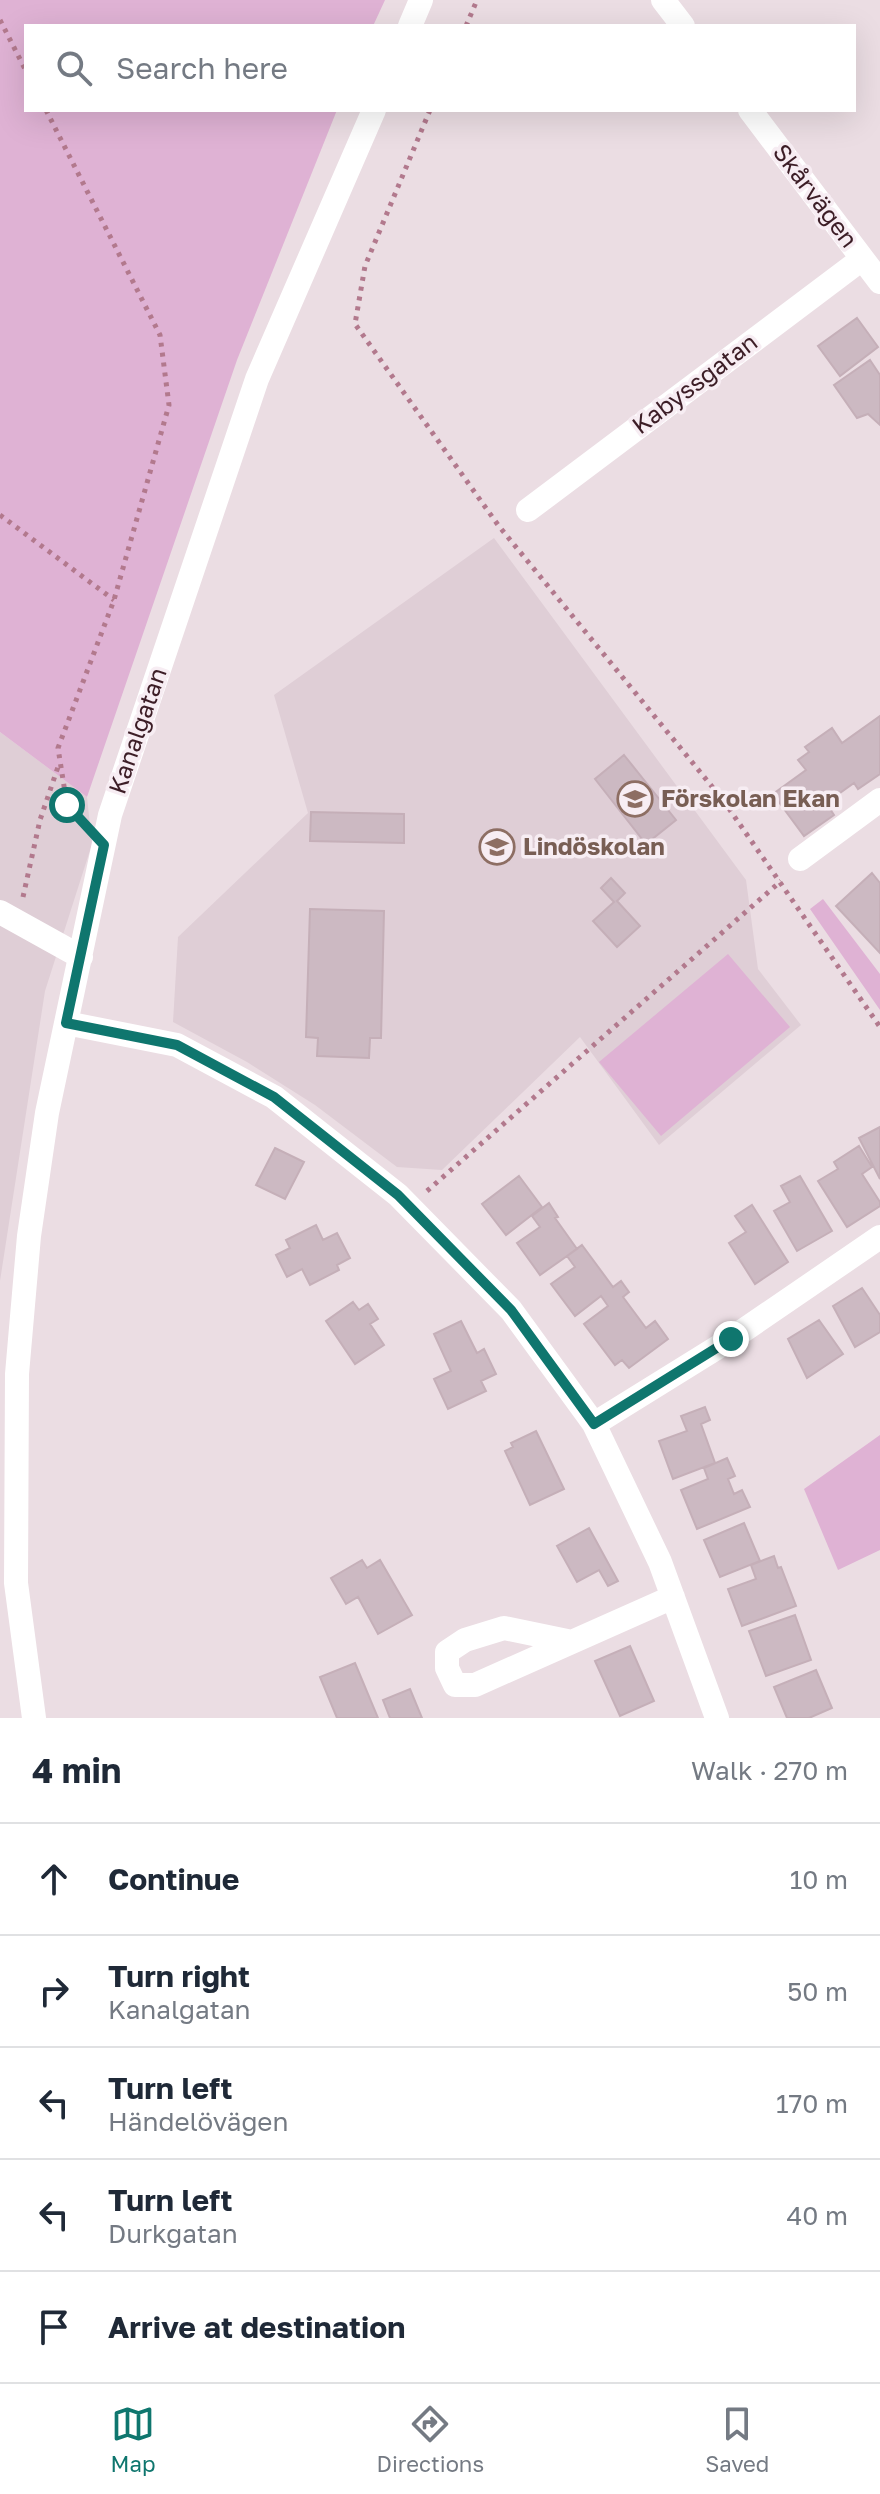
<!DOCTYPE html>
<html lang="en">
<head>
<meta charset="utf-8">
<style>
  body { margin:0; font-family:"Golos Text",sans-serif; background:#f2f2f3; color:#1f2937 }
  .stop { position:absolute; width:24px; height:24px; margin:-18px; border:6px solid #0f766e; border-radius:50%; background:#fff }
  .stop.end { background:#0f766e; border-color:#fff; box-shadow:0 2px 8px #0008 }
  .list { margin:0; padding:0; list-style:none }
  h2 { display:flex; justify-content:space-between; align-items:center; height:104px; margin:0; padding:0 32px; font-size:34px }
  h2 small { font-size:26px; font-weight:400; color:#747a83 }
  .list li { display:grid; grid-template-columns:52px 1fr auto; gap:24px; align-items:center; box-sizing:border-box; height:112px; padding:0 32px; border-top:2px solid #e0e1e3 }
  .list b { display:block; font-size:30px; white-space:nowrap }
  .list p { margin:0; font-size:26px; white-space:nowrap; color:#747a83 }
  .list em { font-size:26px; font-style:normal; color:#747a83 }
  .icon { flex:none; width:44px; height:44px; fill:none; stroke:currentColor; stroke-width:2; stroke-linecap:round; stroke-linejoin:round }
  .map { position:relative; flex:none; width:880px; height:1718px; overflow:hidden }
  .search { position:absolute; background:#fff; box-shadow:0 8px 32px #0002; left:24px; right:24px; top:24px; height:88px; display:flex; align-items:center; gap:20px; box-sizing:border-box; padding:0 28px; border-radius:0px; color:#747a83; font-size:30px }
  .sheet { height:664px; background:#fff }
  nav { display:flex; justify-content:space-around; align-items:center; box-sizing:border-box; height:112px; border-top:2px solid #e0e1e3; background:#fff; font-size:22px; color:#747a83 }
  nav a { display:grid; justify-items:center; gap:4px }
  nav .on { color:#0f766e }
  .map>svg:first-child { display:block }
</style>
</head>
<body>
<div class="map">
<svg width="880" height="1718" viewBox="0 0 880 1718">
  <rect width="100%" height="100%" fill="#ebdde3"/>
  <path fill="#dfced6" d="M 494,538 L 746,880 L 758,969 L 801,1025 L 659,1145 L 580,1037 L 442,1170 L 397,1167 L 315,1105 L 247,1062 L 173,1022 L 178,937 L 308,813 L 274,695 Z
    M 0,732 L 87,797 L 92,844 L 45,991 L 0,1281 Z"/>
  <path fill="#dfb2d4" d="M 0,0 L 385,0 L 373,26 L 26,26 L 26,110 L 337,110 L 237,360 L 87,797 L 0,732 Z
    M 823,899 L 880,974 L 880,1010 L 810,909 Z
    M 728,954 L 790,1027 L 661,1136 L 599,1062 Z
    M 880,1435 L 880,1550 L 838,1570 L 804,1489 Z"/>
  <path fill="#ccb9c2" stroke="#c5afb8" stroke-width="2" d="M 857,318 L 878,347 L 840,376 L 818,346 Z
    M 870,360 L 880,375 L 880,425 L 868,414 L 857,418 L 834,385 Z
    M 880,716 L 880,774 L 858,789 L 854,783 L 826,803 L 834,815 L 804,836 L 773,794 L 806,770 L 798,760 L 809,752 L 805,747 L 832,728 L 842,743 Z
    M 624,755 L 676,820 L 646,844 L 595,779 Z
    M 311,812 L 404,814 L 404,843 L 310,841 Z
    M 872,873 L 880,883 L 880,953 L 836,906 Z
    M 611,878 L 625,893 L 617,901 L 640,926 L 617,947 L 593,921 L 614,902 L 601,888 Z
    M 310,909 L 384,911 L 381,1038 L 370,1038 L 369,1058 L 317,1056 L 318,1038 L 306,1037 Z
    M 880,1127 L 880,1179 L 859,1138 Z
    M 859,1146 L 872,1167 L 862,1174 L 880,1202 L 880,1206 L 847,1227 L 818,1181 L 838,1169 L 834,1162 Z
    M 275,1148 L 304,1162 L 285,1199 L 256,1185 Z
    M 519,1176 L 542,1207 L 506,1235 L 482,1204 Z
    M 800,1176 L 832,1231 L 797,1251 L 774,1211 L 790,1202 L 781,1186 Z
    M 549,1203 L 558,1217 L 555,1218 L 577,1249 L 540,1275 L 517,1243 L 540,1227 L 532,1216 Z
    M 752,1205 L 788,1262 L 755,1284 L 729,1243 L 746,1232 L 735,1216 Z
    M 316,1225 L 323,1240 L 337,1233 L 350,1258 L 337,1265 L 339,1270 L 310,1285 L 302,1269 L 287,1277 L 276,1255 L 290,1248 L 286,1240 Z
    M 582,1245 L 613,1287 L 621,1281 L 629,1292 L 623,1297 L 646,1328 L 655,1321 L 668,1339 L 629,1368 L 622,1360 L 615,1365 L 584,1324 L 608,1306 L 601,1296 L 575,1316 L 551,1284 L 575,1267 L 567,1256 Z
    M 862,1288 L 880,1315 L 880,1332 L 855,1347 L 833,1306 Z
    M 353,1302 L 359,1310 L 368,1304 L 378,1319 L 370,1324 L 384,1345 L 355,1364 L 326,1321 Z
    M 819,1320 L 843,1354 L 807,1378 L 788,1339 Z
    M 461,1321 L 477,1353 L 484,1349 L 496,1374 L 481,1381 L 486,1391 L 448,1409 L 434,1379 L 451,1371 L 434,1334 Z
    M 705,1407 L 710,1420 L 701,1424 L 715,1463 L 673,1479 L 659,1441 L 687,1431 L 681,1416 Z
    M 536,1431 L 564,1489 L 530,1505 L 505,1451 L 513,1447 L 511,1443 Z
    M 727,1458 L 735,1476 L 728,1479 L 734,1494 L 742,1490 L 750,1507 L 697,1529 L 681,1490 L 708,1479 L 704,1468 Z
    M 744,1523 L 760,1561 L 720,1577 L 704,1540 Z
    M 589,1528 L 618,1581 L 608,1586 L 599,1570 L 577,1582 L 557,1546 Z
    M 774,1556 L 778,1568 L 781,1567 L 796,1606 L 742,1626 L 728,1589 L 756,1579 L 751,1565 Z
    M 362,1560 L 367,1568 L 380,1560 L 412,1615 L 378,1634 L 358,1597 L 346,1604 L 331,1578 Z
    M 795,1615 L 811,1660 L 766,1676 L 749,1631 Z
    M 630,1646 L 654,1701 L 620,1716 L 595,1661 Z
    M 355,1663 L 378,1718 L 337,1718 L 320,1677 Z
    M 816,1670 L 832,1708 L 809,1718 L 787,1718 L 774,1687 Z
    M 410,1689 L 422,1718 L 390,1718 L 383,1700 Z"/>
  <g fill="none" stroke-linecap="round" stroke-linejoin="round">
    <path stroke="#b2798d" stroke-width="5" stroke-dasharray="4 6" stroke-linecap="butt" d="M 0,20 L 26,71
      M 466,26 L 477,0
      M 46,110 L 160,335 L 169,405 L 114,600 L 58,748 L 67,805 L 84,824
      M 430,110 L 365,266 L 355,324 L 498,525 L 723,800 L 880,1027
      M 0,515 L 114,600
      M 23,897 L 40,820 L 59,764
      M 427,1191 L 781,881"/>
    <path stroke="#fff" stroke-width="24" d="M 663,0 L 683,26
      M 410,26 L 421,0
      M 750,110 L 880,282
      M 528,510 L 862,259
      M 800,859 L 880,800
      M 0,912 L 81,957
      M 66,1023 L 177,1045 L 274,1097 L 398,1195 L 511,1310 L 594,1424 L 660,1562 L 717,1718
      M 594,1424 L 731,1339 L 880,1237
      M 572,1642 L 504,1628 L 465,1640 L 447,1652 L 447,1668 L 455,1685 L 475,1685 L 673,1597
      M 34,1718 L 16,1583 L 17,1374 L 29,1236 L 47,1113 L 110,815 L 257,379 L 374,110"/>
  </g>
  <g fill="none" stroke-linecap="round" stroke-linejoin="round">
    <path stroke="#0f766e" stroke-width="10" d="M 67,805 L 104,845 L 66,1023 L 177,1045 L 274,1097 L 398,1195 L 511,1310 L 594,1424 L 731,1339"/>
  </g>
  <defs>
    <symbol id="school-ring" viewBox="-11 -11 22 22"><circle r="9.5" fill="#f7edf3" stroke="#8d6e63" stroke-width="1.5"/><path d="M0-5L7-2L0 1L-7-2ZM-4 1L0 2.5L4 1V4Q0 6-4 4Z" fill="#8d6e63"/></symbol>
  </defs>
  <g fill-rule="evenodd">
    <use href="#school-ring" x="615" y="779" width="40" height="40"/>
    <use href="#school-ring" x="477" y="827" width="40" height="40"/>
  </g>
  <g text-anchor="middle" stroke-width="7" stroke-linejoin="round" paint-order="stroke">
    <g font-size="24" fill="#3c1d26" stroke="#f7edf3">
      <text transform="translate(815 196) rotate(53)" y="8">Skårvägen</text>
      <text transform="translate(695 384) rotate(-37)" y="8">Kabyssgatan</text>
      <text transform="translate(138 731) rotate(-71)" y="8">Kanalgatan</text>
    </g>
    <g font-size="24" font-weight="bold" fill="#785e54" stroke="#f7edf3" text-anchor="start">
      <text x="661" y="807">Förskolan Ekan</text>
      <text x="523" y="855">Lindöskolan</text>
    </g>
  </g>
</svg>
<div class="stop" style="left:67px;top:805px"></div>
<div class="stop end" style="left:731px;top:1339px"></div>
<div class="search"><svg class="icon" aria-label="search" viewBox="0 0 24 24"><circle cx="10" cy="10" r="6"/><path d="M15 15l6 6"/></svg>Search here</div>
</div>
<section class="sheet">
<h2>4 min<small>Walk · 270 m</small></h2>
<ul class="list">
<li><svg class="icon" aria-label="ahead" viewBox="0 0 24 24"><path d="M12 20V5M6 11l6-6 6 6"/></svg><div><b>Continue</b></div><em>10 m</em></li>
<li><svg class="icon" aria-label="right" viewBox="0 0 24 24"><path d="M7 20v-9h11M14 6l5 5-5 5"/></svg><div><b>Turn right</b><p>Kanalgatan</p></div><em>50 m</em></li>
<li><svg class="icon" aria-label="left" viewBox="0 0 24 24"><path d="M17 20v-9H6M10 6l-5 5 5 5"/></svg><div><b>Turn left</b><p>Händelövägen</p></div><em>170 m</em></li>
<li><svg class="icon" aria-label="left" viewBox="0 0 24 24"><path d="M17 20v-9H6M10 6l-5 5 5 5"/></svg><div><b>Turn left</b><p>Durkgatan</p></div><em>40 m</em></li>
<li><svg class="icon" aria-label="arrive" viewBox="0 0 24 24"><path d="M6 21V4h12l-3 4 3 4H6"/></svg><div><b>Arrive at destination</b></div></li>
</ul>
</section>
<nav>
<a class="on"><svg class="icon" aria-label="map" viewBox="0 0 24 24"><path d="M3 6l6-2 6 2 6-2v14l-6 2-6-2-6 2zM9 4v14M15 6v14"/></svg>Map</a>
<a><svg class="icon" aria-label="directions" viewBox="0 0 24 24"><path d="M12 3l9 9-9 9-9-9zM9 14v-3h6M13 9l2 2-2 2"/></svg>Directions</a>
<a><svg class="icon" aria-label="saved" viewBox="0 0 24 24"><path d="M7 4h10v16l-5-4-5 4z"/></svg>Saved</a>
</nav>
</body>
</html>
